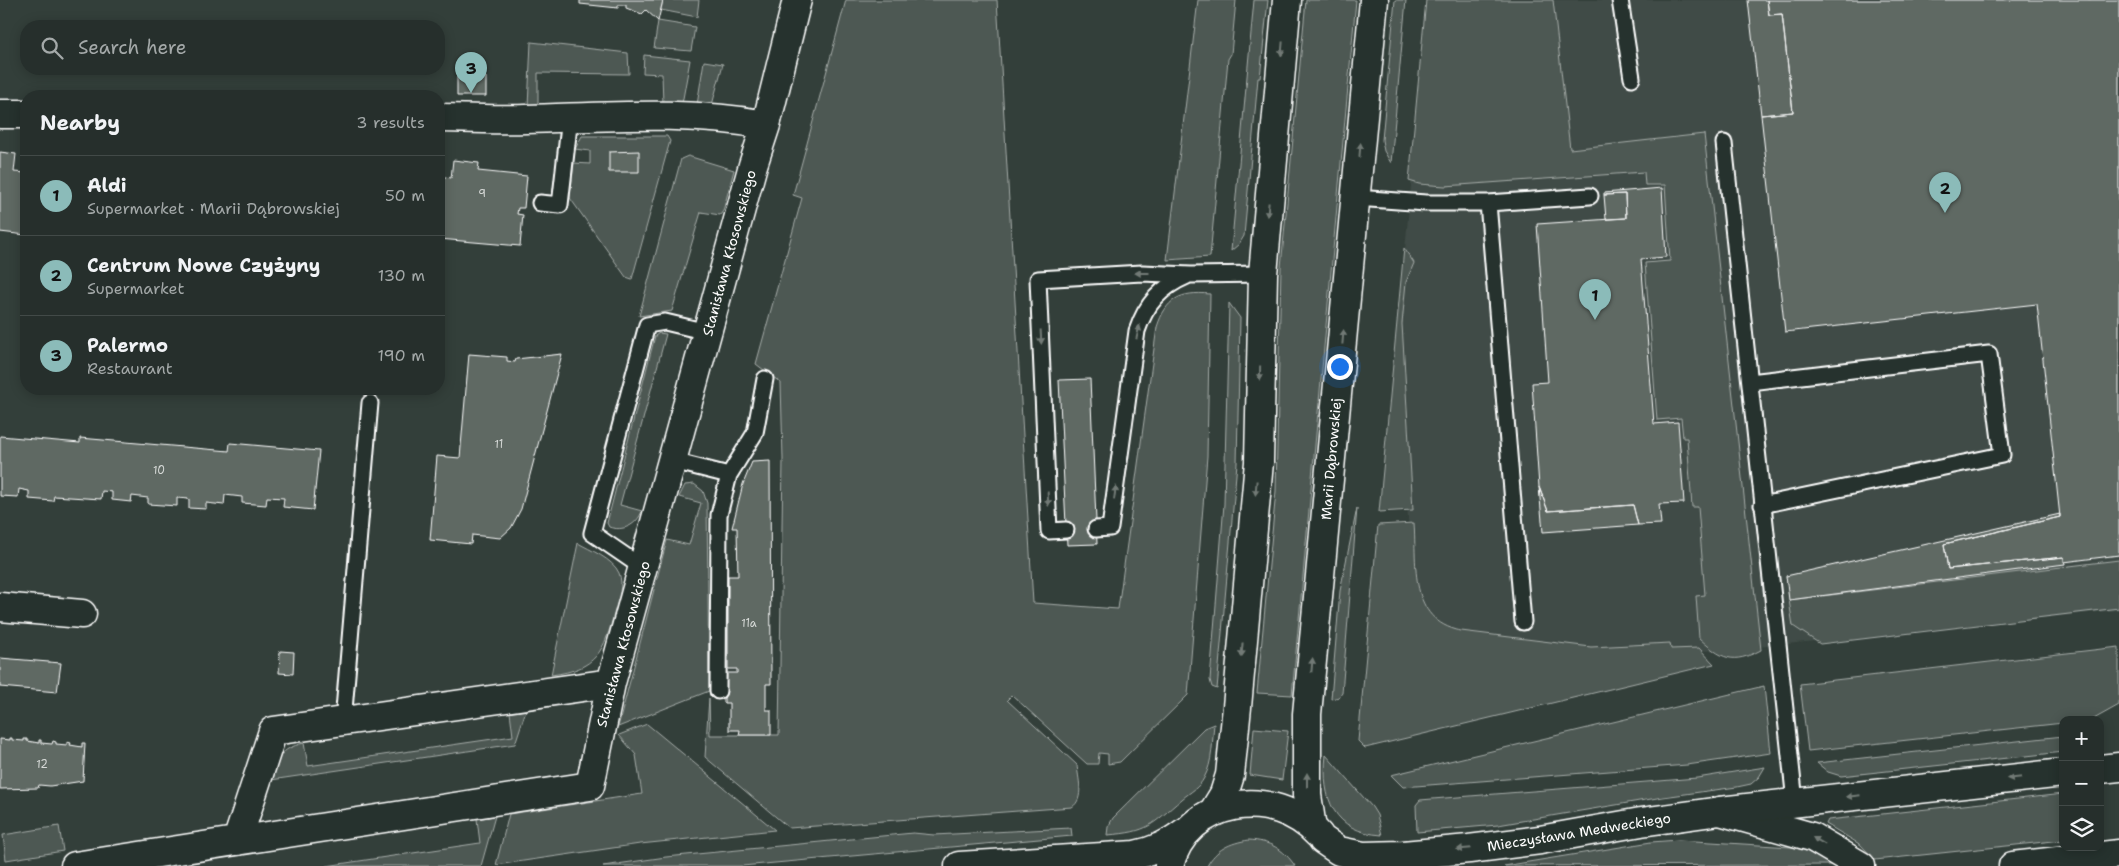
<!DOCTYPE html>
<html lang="en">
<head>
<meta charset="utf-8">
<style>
  body { margin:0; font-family:"Shantell Sans",sans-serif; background:#323b38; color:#f1f3f6 }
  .controls { position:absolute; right:15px; bottom:15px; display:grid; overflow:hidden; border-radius:10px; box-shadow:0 2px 12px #0003 }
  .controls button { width:45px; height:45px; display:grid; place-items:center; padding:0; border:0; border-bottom:1px solid #424a48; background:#262f2c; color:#f1f3f6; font:25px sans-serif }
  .you { position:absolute; left:1339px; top:366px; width:18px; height:18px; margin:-12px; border:4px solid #fff; border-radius:50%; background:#1a73e8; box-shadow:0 0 0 8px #1a73e833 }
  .badge { display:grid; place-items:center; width:32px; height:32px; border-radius:50%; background:#8bbbb9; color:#111; font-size:16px; font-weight:700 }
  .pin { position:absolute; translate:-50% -41px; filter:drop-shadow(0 1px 2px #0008) }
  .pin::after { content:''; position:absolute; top:26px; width:18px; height:15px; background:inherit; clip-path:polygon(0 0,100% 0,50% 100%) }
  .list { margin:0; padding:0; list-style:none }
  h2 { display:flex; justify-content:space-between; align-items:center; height:65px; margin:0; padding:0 20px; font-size:21px }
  h2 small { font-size:16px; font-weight:400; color:#a4a9a9 }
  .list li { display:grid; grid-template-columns:32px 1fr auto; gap:15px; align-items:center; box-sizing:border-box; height:80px; padding:0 20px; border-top:1px solid #424a48 }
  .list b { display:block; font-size:19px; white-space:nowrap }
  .list p { margin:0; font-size:16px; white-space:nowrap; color:#a4a9a9 }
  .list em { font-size:16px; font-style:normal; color:#a4a9a9 }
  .icon { flex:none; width:28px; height:28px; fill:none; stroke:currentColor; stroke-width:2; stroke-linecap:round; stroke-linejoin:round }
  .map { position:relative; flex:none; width:2119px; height:866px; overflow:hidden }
  .search { position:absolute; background:#262f2c; box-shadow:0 2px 12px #0003; left:20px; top:20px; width:425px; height:55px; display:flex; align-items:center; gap:12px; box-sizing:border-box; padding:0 18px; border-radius:20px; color:#a4a9a9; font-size:19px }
  .panel { position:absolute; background:#262f2c; box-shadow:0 2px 12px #0003; left:20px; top:90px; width:425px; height:305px; border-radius:20px }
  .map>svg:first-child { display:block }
</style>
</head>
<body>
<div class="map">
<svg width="2119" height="866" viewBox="0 0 2119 866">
  <rect width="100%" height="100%" fill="#333f3a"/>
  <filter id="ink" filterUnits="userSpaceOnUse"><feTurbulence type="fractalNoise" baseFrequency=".02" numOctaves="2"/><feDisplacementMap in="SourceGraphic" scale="10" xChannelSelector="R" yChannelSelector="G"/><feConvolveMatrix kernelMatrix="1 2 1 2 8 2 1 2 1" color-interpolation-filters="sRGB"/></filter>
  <g filter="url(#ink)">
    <path fill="#404c47" d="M 1544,0 L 2119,0 L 2119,610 L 1728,650 L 1595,654 L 1445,635 L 1414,618 L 1397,335 L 1412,175 Z"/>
    <path fill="#4d5853" stroke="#a6aca9" d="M 663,0 L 699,0 L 697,17 L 661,10 Z
      M 846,0 L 997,0 L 1033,603 L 1118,609 L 1157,327 C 1166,299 1180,291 1210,294 L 1207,456 L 1188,695 L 1120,762 L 1108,764 L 1108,754 L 1099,753 L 1098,764 L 1087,764 L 1012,695 L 1007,700 L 1077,765 C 1078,778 1085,799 1072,807 L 789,828 L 705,757 L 709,698 L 710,735 L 779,735 L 783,459 L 781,383 L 756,364 L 802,198 L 793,195 Z
      M 1198,0 L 1236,0 L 1231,54 L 1228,59 L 1210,257 L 1167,260 Z
      M 1254,0 L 1268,0 L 1260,78 L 1258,78 L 1244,236 L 1239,244 L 1231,251 Z
      M 1306,0 L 1356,0 L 1292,695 L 1257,693 L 1276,491 L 1281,267 Z
      M 1395,0 L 1406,0 L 1391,163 L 1384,151 L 1382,140 Z
      M 1426,0 L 1553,0 L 1570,149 L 1704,134 L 1761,650 C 1732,665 1722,659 1699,638 L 1696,596 L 1705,595 L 1698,507 L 1692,507 L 1687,438 L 1683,438 L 1681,418 L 1657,420 L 1645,263 L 1670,261 L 1665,185 L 1645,185 L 1644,172 L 1445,186 L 1419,184 L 1409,181 Z
      M 658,21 L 695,27 L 691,51 L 654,48 Z
      M 531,42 L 628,53 L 629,74 L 538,73 L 538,102 L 535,108 L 528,107 Z
      M 644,55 L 690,60 L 682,104 L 663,104 L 662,74 L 643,73 Z
      M 704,61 L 723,64 L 712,105 L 697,105 Z
      M 582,136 L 667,136 L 670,141 L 632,279 L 626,277 L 570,198 L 574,163 L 590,164 L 590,151 L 575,149 Z
      M 688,156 L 734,170 L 723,211 L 720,215 L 701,212 L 672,311 L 639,316 L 681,159 Z
      M 1404,248 L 1414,263 L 1406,282 L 1402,324 L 1413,510 L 1379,512 Z
      M 1229,303 L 1240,318 L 1237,463 L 1217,689 L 1212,687 L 1210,680 L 1224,504 Z
      M 659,333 L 666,334 L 620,505 L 642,511 C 637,525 623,532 609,527 L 607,523 L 655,336 Z
      M 694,484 L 703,491 L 707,503 L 709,691 L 618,727 L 667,540 L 689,545 L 701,503 L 679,497 L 685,485 Z
      M 1357,508 L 1342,693 L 1339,697 L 1331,699 L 1340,591 Z
      M 1414,523 C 1417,565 1408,620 1461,631 L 1591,647 L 1670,643 L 1671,649 L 1699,648 L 1714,664 L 1365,748 L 1358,741 L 1378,525 Z
      M 578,543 C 590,550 613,559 619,573 C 624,585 618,598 615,610 C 604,652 597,669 551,675 Z
      M 2119,560 L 2119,608 L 1820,644 L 1793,626 L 1789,600 Z
      M 2119,647 L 2119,705 L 2092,720 L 2063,720 L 2063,723 L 1808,751 L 1800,684 Z
      M 1764,686 L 1771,753 L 1687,765 L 1403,787 L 1391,775 Z
      M 526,710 L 515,744 L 271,780 C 278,758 279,749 304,743 L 308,766 L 513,736 L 510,712 Z
      M 647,724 L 775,830 L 640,844 L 496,865 L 509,814 L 642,794 L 636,755 L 619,735 Z
      M 1214,724 C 1212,742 1213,762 1204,778 C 1199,788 1190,792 1182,799 C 1151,825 1150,832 1107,835 L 1108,827 L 1113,818 L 1204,728 Z
      M 1254,728 L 1288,731 L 1282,780 L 1250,775 Z
      M 2063,736 L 2063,752 L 1841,776 L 1828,772 L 1817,763 Z
      M 1326,755 L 1372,807 L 1377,815 L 1382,835 C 1334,832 1321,799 1326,755 Z
      M 1765,767 L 1759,777 L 1751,784 L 1737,787 L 1663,797 L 1498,825 L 1417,832 L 1416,805 L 1420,800 L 1697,778 Z
      M 2063,794 L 2063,840 L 1875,860 L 1861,845 L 1826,824 L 1828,820 Z
      M 495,816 L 481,866 L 326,866 L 480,843 L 477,819 Z
      M 59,826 L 63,851 L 6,860 L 3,835 Z
      M 1071,828 L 1072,836 L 742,866 L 603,866 L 666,857 L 913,833 L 934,835 Z
      M 1249,840 C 1269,841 1284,849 1295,866 L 1207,866 C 1216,849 1230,843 1249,840 Z
      M 1679,840 L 1791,847 L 1804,850 L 1832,865 L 1504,866 L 1651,842 Z"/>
    <path fill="#5f6964" stroke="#fff" d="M 580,0 L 663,0 L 658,21 L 646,10 L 642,14 L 626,8 L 626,5 L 618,5 L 618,8 L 580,4 Z
      M 1748,0 L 1767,0 L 1769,15 L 1782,14 L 1793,112 L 1761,115 Z
      M 1767,0 L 2119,0 L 2119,555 L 2064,562 L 2064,557 L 1948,569 L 1944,544 L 2060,517 L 2037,304 L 1785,332 L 1761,115 L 1793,112 L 1782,14 L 1769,15 Z
      M 457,77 L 486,77 L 486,96 L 457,96 Z
      M 639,151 L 639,172 L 609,172 L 609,152 Z
      M 0,152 L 16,154 L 14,172 L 26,173 L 26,235 L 0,232 Z
      M 453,160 L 479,163 L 478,171 L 527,176 L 524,208 L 518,208 L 517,214 L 523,215 L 520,246 L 439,239 L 439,176 L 451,178 Z
      M 1662,188 L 1666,257 L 1641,259 L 1654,424 L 1678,422 L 1684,503 L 1659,504 L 1661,524 L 1638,525 L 1633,505 L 1548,511 L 1539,487 L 1532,383 L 1548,382 L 1537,224 L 1626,218 L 1625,194 L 1604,195 L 1604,193 Z
      M 1625,194 L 1626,218 L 1606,219 L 1604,195 Z
      M 469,354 L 507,357 L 507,361 L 515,362 L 516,359 L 562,354 L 521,509 L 511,528 L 500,538 L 472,535 L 471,544 L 430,540 L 437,456 L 460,458 Z
      M 1090,379 L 1097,544 L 1067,545 L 1059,380 Z
      M 0,436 L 80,443 L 80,438 L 229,451 L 230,443 L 319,451 L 313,510 L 283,507 L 284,498 L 267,497 L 266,505 L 242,503 L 242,497 L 225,495 L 224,505 L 206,503 L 206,509 L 189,508 L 189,499 L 177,498 L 177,506 L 148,504 L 148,498 L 132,496 L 131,502 L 112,500 L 112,492 L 102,491 L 101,499 L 54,496 L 53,501 L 29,499 L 29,491 L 19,489 L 18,497 L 0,496 Z
      M 770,461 L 771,684 L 766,684 L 766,710 L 771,710 L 771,735 L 739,735 L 740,730 L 729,730 L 729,703 L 724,703 L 724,673 L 737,673 L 737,669 L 728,669 L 728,576 L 738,576 L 737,528 L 732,528 L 743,484 L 752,462 Z
      M 1539,487 L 1548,511 L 1633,505 L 1638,525 L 1543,532 Z
      M 2060,514 L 2060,517 L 1944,544 L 1948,569 L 2064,557 L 2065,564 L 1789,600 L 1786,576 Z
      M 280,651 L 294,652 L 293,674 L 279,673 Z
      M 0,658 L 61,663 L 57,692 L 0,687 Z
      M 10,738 L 12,738 L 12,740 L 24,741 L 24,739 L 27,739 L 27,741 L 39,743 L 39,740 L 41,740 L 41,743 L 52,744 L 53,741 L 56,742 L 56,744 L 67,745 L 67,742 L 71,743 L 70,745 L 82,747 L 82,743 L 85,743 L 83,781 L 50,786 L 39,785 L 38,788 L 0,789 L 0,739 L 10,740 Z"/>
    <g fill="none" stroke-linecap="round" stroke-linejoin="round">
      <defs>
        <path id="service" d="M 1620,0 L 1632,78
          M 1724,143 L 1795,802
          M 1356,198 L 1426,203 L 1488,203 L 1523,622
          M 540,203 L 560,205 L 570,117
          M 1488,203 L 1590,196
          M 1750,382 L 1989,354 L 2002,455 L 1762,505
          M 673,461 L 729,475
          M 1096,529 L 1110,528 L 1137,331 C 1146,304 1161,287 1187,276
          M 1066,530 L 1049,531 L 1038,279 L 1142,273 L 1191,275 L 1263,274
          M 643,568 L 592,533 L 647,325 L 665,322 L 707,332
          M 718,691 L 719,515 L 729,475 L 755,433 L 765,379
          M 343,722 L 370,403"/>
        <path id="minor" d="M 0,114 L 26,114
          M 439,118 C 468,118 497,120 526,119 C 606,117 687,110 766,125
          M 0,607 L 82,614
          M 1720,811 L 1812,837 L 1861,866
          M 237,841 L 273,731 L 611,683
          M 75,866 L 590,786 L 611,683 L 753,165 L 766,125 L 797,0"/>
        <path id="tertiary" d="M 2100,769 L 2119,767
          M 1213,812 L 1224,794 L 1230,775 L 1237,707 L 1259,462 L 1263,274 L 1287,0
          M 1312,828 L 1307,795 L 1307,714 L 1374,0
          M 1323,840 L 1339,851 L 1363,856 L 1403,855 L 1469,849 L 1540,840 L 1641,822 L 1720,811 L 2063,773
          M 959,866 L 1135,855 C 1155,851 1169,844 1185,832
          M 1169,866 C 1187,797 1274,785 1319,835
          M 2013,866 L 2119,854"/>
      </defs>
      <use href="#service" stroke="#fff" stroke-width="19"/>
      <use href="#minor" stroke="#fff" stroke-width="31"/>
      <use href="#tertiary" stroke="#fff" stroke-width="31"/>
      <use href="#service" stroke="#26332d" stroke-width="15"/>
      <use href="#minor" stroke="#26332d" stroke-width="28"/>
      <use href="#tertiary" stroke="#26332d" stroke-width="28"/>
    </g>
    <defs><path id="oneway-solid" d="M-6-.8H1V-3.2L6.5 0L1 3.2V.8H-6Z" transform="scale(1.25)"/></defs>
    <g fill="#727a76">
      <use href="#oneway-solid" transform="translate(1282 49) rotate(95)"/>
      <use href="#oneway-solid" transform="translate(1360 150) rotate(-85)"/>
      <use href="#oneway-solid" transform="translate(1268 210) rotate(95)"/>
      <use href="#oneway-solid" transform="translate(1142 273) rotate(180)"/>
      <use href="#oneway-solid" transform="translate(1138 332) rotate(-77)"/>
      <use href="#oneway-solid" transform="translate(1041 337) rotate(87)"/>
      <use href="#oneway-solid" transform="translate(1343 337) rotate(-85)"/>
      <use href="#oneway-solid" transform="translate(1260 373) rotate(91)"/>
      <use href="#oneway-solid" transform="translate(1256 488) rotate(95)"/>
      <use href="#oneway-solid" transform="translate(1115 493) rotate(-82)"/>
      <use href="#oneway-solid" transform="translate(1048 499) rotate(87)"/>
      <use href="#oneway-solid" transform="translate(1242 650) rotate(95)"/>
      <use href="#oneway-solid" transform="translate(1312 665) rotate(-85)"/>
      <use href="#oneway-solid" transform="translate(2014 778) rotate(174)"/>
      <use href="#oneway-solid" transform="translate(1307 780) rotate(-90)"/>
      <use href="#oneway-solid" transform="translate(1853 796) rotate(174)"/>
      <use href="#oneway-solid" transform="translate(1819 841) rotate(-150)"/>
      <use href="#oneway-solid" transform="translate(1464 849) rotate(175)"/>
    </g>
  </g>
  <g text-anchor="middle" stroke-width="5" stroke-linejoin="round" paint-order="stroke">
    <g font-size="11" fill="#d7dad8">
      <text x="482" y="197">9</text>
      <text x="499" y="448">11</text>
      <text x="159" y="474">10</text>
      <text x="749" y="627">11a</text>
      <text x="42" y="768">12</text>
    </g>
    <g font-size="14" fill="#fff" stroke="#26332d">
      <text transform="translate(729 253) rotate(-75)" y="5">Stanisława Kłosowskiego</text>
      <text transform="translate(1331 459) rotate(-85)" y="5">Marii Dąbrowskiej</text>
      <text transform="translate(623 644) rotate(-75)" y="5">Stanisława Kłosowskiego</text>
      <text transform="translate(1579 832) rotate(-9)" y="5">Mieczysława Medweckiego</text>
    </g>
  </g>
</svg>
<div class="controls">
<button>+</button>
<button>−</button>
<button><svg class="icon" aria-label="layers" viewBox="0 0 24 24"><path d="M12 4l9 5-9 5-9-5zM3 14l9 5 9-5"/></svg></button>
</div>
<div class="you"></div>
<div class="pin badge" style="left:1595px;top:320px">1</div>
<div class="pin badge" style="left:1945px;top:213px">2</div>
<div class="pin badge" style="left:471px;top:93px">3</div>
<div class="search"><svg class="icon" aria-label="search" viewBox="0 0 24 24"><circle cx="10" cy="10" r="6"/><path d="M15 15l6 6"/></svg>Search here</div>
<section class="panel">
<h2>Nearby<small>3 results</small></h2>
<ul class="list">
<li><span class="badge">1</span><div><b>Aldi</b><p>Supermarket · Marii Dąbrowskiej</p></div><em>50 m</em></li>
<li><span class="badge">2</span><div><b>Centrum Nowe Czyżyny</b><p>Supermarket</p></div><em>130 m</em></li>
<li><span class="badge">3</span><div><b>Palermo</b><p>Restaurant</p></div><em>190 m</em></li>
</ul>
</section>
</div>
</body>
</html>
